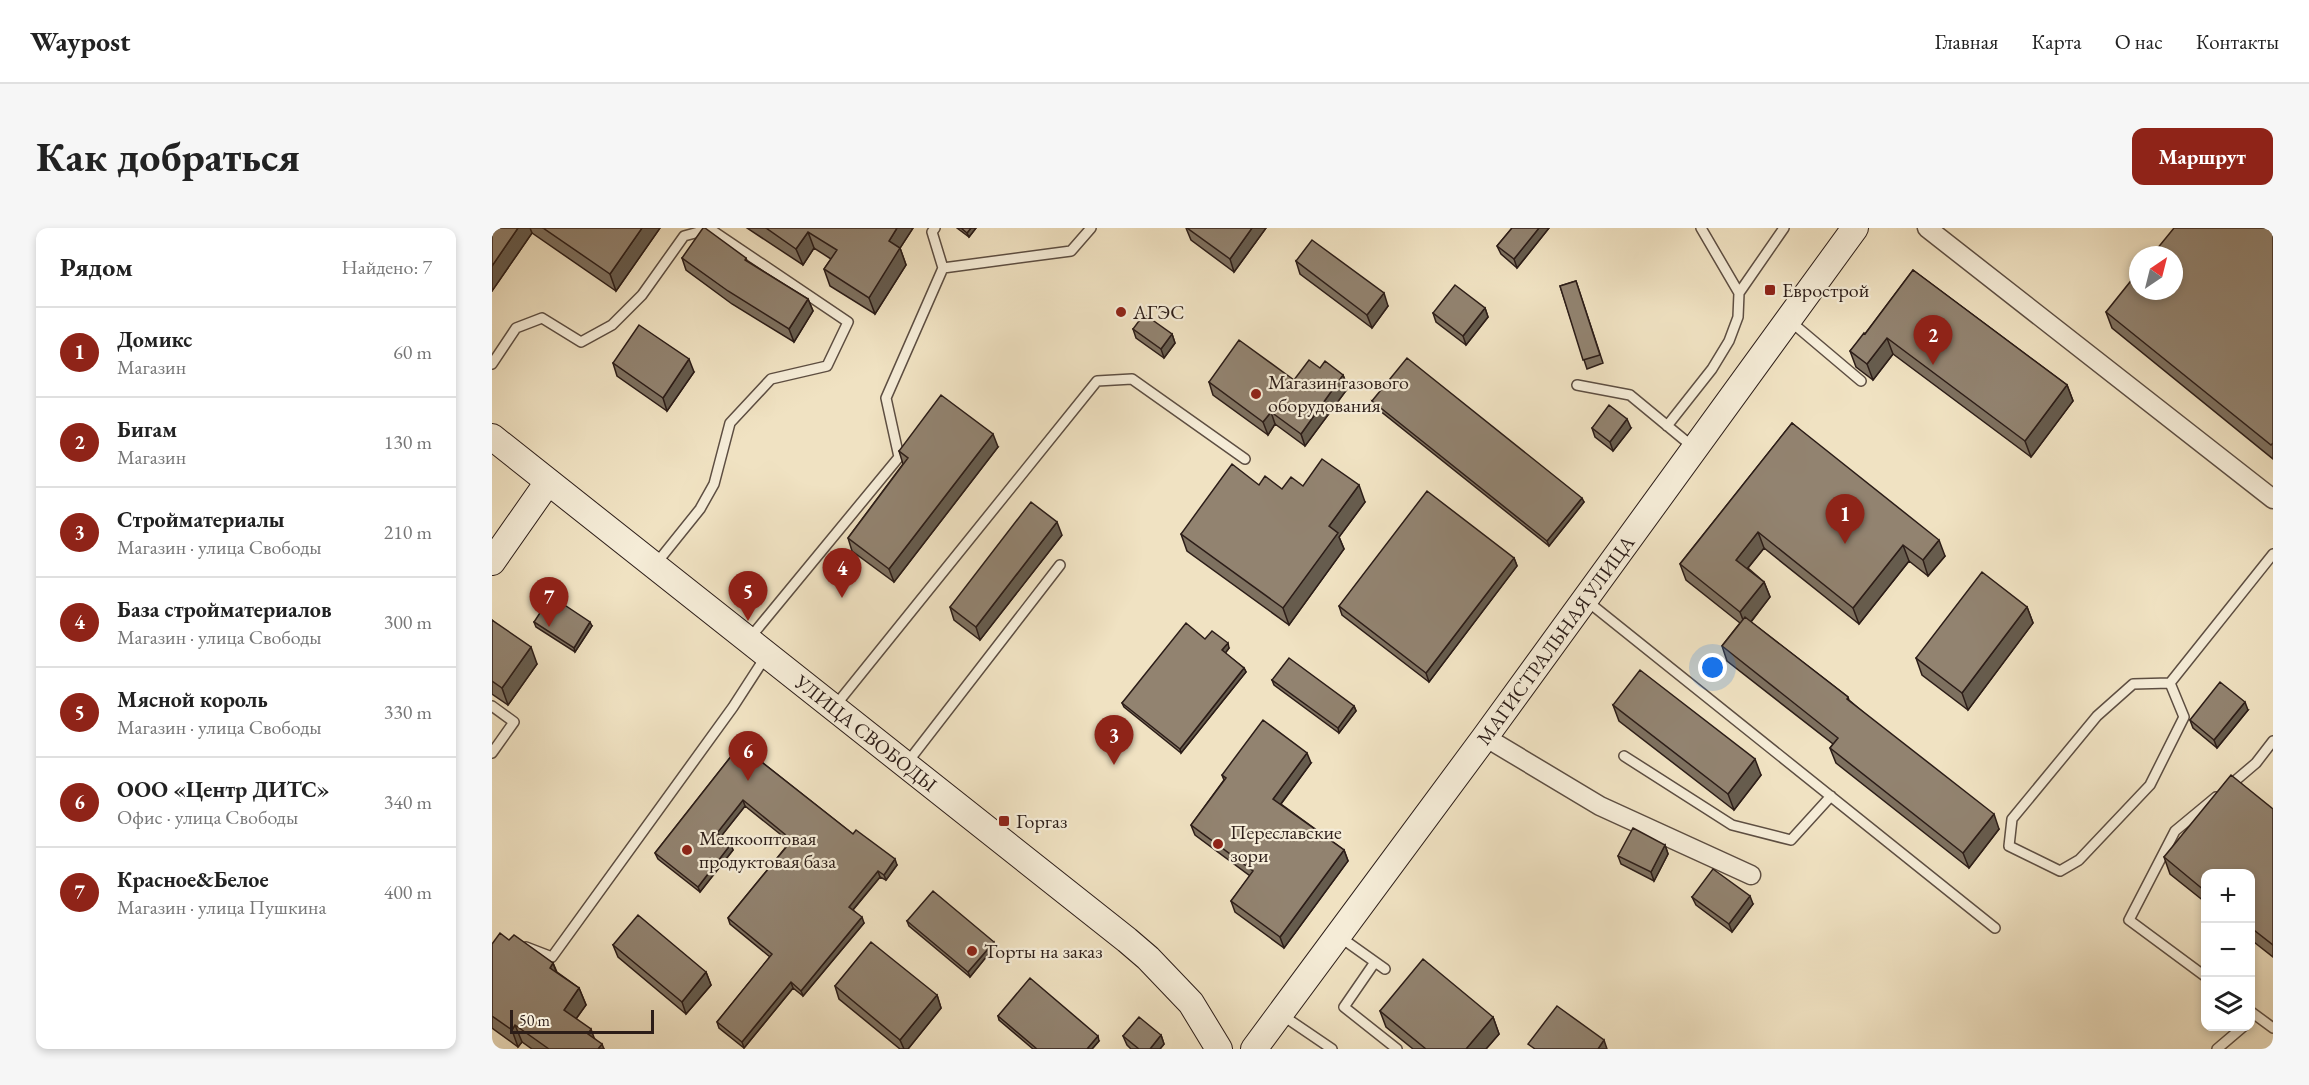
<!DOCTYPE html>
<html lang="ru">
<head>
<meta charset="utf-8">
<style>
  body { margin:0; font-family:"EB Garamond",serif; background:#f6f6f6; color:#222 }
  .controls { position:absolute; right:18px; bottom:18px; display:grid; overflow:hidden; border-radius:12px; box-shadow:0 3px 9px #0003 }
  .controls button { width:54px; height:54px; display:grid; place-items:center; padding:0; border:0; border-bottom:2px solid #e0e0e0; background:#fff; color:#222; font:30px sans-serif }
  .compass { position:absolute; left:1637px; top:18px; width:54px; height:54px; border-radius:50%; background:#fff; box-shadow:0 3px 9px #0003; rotate:35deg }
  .scale { position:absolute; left:18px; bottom:15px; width:144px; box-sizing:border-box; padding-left:6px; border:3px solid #2c1d18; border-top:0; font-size:16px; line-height:21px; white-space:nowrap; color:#2c1d18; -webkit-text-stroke:4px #f5ecd7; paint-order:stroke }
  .you { position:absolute; left:1221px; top:440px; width:21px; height:21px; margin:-15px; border:4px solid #fff; border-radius:50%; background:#1a73e8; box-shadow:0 0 0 9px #1a73e833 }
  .badge { display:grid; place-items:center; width:39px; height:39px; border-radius:50%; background:#8f2418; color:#fff; font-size:20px; font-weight:700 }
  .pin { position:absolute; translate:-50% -50px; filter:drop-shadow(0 2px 3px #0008) }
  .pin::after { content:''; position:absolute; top:32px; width:21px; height:18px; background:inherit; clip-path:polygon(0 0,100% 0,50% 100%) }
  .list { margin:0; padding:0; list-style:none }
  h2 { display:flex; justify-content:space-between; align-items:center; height:78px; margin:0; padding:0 24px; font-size:26px }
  h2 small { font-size:20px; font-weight:400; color:#767676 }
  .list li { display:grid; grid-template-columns:39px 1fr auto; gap:18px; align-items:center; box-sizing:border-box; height:90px; padding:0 24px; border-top:2px solid #e0e0e0 }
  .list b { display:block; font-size:22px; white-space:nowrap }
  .list p { margin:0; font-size:20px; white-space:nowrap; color:#767676 }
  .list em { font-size:20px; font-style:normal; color:#767676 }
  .icon { flex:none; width:33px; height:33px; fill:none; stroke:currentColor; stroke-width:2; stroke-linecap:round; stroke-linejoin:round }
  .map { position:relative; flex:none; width:1781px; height:821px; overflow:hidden; border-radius:12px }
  header { display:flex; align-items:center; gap:36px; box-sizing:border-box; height:84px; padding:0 30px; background:#fff; border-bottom:2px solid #e0e0e0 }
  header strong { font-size:28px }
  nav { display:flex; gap:33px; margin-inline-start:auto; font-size:21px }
  .intro { display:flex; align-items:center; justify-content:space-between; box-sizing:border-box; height:144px; padding:0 36px }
  h1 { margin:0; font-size:42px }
  .button { padding:15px 27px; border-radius:12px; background:#8f2418; color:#fff; font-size:21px; font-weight:700 }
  main { display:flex; gap:36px; padding:0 36px }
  aside { flex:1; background:#fff; border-radius:12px; box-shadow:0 3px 9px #0003 }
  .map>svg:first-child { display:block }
</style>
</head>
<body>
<header>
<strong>Waypost</strong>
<nav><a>Главная</a><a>Карта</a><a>О нас</a><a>Контакты</a></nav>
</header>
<div class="intro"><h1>Как добраться</h1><a class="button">Маршрут</a></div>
<main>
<aside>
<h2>Рядом<small>Найдено: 7</small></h2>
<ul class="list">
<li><span class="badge">1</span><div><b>Домикс</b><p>Магазин</p></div><em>60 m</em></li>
<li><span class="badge">2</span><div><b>Бигам</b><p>Магазин</p></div><em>130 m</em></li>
<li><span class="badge">3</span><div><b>Стройматериалы</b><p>Магазин · улица Свободы</p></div><em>210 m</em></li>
<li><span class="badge">4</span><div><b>База стройматериалов</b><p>Магазин · улица Свободы</p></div><em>300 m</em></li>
<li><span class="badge">5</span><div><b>Мясной король</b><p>Магазин · улица Свободы</p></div><em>330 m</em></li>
<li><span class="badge">6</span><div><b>ООО «Центр ДИТС»</b><p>Офис · улица Свободы</p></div><em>340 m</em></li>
<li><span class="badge">7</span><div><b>Красное&amp;Белое</b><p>Магазин · улица Пушкина</p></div><em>400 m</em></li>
</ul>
</aside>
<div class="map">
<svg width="1781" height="821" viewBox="0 0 1781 821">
  <rect width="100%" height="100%" fill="#f0e2c2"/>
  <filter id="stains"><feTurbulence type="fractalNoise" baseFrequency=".00333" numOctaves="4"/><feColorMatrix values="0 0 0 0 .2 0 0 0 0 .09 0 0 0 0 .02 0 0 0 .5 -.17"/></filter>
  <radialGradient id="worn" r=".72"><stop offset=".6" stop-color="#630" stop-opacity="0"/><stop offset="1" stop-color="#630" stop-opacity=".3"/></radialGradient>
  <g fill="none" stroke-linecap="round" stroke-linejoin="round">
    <defs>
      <path id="lane" d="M 451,40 L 579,23 L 599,0
        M 1247,65 L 1292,0
        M 1298,93 L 1369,153
        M 0,136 L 24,100 L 50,90 L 89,114 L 120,97 L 150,67 L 192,8 L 218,1 L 356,94 L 335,138 L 279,151 L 238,195 L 222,256 L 208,281 L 163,337
        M 1085,157 L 1138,167 L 1201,219
        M 1175,198 L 1220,141 L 1237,113 L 1246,89 L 1247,65 L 1209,0
        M 1095,373 L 1503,700
        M 257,411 L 407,229 L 394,170 L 451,40 L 440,4 L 443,0
        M 1678,455 L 1692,489 L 1658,557 L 1587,632 L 1568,643 L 1517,618 L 1520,591 L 1605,488 L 1641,456 Z
        M 1678,455 L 1781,326
        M 0,478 L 22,494 L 0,525
        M 343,478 L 605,153 L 640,151 L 753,231
        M 1132,528 L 1240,597 L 1299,612 L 1339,568
        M 415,535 L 568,337
        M 1737,558 L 1764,535 L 1781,513
        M 848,709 L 893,741
        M 34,719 L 60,729 L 241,479 L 274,428
        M 883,734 L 852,779 L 905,821
        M 1714,749 L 1637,692 L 1683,603 L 1724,569
        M 1758,783 L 1781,800
        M 790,787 L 840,821
        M 1725,821 L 1752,798"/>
      <path id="street" d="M 1435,0 L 1781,271
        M 993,509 L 1108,578 L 1259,647"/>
      <g id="secondary">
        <path id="s1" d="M 0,209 L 635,712 L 656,730 L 699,775 L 727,821"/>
        <path d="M 0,334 L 56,254"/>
        <path id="s2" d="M 762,821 L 993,509 L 1363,0"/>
      </g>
    </defs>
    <use href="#lane" stroke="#5d4e42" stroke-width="12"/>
    <use href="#street" stroke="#5d4e42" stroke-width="21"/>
    <use href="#secondary" stroke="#2c1d18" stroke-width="28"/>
    <use href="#lane" stroke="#f5ecd7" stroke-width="9"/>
    <use href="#street" stroke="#f5ecd7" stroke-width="18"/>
    <use href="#secondary" stroke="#f5ecd7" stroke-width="26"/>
  </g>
  <path fill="#7e7160" stroke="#2c1d18" stroke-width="1.5" d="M 0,0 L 168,0 L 124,63 L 40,5 L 0,63 Z
    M 255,0 L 421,0 L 408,20 L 414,37 L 383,86 L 338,58 L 332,41 L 339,31 L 322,20 L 311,37 Z
    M 465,0 L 484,0 L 477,9 Z
    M 694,0 L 774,0 L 742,44 L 699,12 Z
    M 1020,0 L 1057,0 L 1025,40 L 1009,26 L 1005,18 Z
    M 1781,0 L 1781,231 L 1620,100 L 1614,84 Z
    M 190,30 L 254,30 L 255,33 L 316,71 L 321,83 L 302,114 L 240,76 L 194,42 Z
    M 804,33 L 896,78 L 880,100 L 808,46 Z
    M 1421,42 L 1575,157 L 1581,173 L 1539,229 L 1401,126 L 1381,152 L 1364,139 L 1358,123 L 1373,106 Z
    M 1084,53 L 1111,135 L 1095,141 L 1068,58 Z
    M 993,80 L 996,89 L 974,117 L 944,94 L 941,85 Z
    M 641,101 L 680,106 L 683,115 L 672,130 L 644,110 Z
    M 121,135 L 202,144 L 175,183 L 125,148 Z
    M 828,140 L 851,147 L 856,160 L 813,218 L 783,196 L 776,207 L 721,167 L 717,154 L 802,152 Z
    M 880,173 L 1092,274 L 1057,318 L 882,178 Z
    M 1300,195 L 1453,328 L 1436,348 L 1417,333 L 1367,396 L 1272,320 L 1256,340 L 1272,354 L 1278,369 L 1259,394 L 1356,469 L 1357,472 L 1507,601 L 1477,640 L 1344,535 L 1338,520 L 1341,516 L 1235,433 L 1230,418 L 1248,395 L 1194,352 L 1188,336 Z
    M 1100,200 L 1139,200 L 1121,223 L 1103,209 Z
    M 506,219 L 402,354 L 360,323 L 356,310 L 411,236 L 407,223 Z
    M 767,257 L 790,261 L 811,258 L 873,274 L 847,309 L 852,321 L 797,397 L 695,323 L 689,306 Z
    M 570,307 L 488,412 L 462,392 L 458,379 Z
    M 1022,330 L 1025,338 L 937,454 L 850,387 L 847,378 Z
    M 1535,379 L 1541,395 L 1476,482 L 1430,447 L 1424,430 Z
    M 0,392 L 45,436 L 16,477 L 0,466 Z
    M 42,394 L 100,398 L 83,424 L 44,399 Z
    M 713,411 L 737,420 L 733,425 L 752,440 L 754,444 L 689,525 L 632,479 L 630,475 Z
    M 780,452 L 862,478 L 864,483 L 847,505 L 782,457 Z
    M 1121,477 L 1269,547 L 1242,582 L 1127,493 Z
    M 1756,482 L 1725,520 L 1701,500 L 1698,492 Z
    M 248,517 L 361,606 L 405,637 L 394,652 L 388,649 L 361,682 L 372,695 L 311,768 L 301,760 L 252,820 L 227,800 L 225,794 L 278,729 L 238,696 L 236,690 L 298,614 L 253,578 L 229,608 L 241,622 L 208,664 L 166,631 L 163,625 Z
    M 819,535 L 789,576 L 852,622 L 856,633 L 792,720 L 743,684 L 739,673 L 758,648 L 703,607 L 699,597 L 732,552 L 730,547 Z
    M 1781,581 L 1781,729 L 1758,711 L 1758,645 L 1713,645 L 1713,674 L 1678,646 L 1672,629 Z
    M 1173,617 L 1176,626 L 1162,653 L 1129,636 L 1126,628 Z
    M 1200,669 L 1261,676 L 1240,704 L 1204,677 Z
    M 415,693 L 503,718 L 478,749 L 417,698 Z
    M 17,712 L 61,735 L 65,744 L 87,760 L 94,777 L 84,791 L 112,821 L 40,821 L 30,814 L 26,819 L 0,800 L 0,716 Z
    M 121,717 L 214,744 L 219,757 L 194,786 L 126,729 Z
    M 343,758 L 445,767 L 449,780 L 416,821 L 408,821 L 347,771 Z
    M 888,783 L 1001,789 L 1007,806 L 994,821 L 921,821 L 894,799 Z
    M 506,788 L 607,813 L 600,821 L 541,821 L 507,792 Z
    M 669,807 L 672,816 L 668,821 L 639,821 L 635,817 L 631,808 Z"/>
  <path fill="#665c4e" stroke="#2c1d18" stroke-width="1.5" d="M 26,0 L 38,0 L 40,5 L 0,63 L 0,38 Z
    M 150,0 L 168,0 L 124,63 L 118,46 Z
    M 405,0 L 421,0 L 408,20 L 414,37 L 383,86 L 377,70 L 397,13 Z
    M 479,0 L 484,0 L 477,9 L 475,5 Z
    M 760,0 L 774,0 L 742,44 L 738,31 Z
    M 1047,0 L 1057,0 L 1025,40 L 1022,31 Z
    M 316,4 L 322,20 L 311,37 L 304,21 Z
    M 892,65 L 896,78 L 880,100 L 875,87 Z
    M 316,71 L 321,83 L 302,114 L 297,101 Z
    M 993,80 L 996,89 L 974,117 L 971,108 Z
    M 680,106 L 683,115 L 672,130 L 669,121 Z
    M 1395,110 L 1401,126 L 1381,152 L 1375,136 Z
    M 197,131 L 202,144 L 175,183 L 171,170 Z
    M 851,147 L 856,160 L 813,218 L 809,206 Z
    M 1575,157 L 1581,173 L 1539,229 L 1533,213 Z
    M 779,184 L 783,196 L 776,207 L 771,194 Z
    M 1135,191 L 1139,200 L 1121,223 L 1118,214 Z
    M 501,206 L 506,219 L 402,354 L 397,341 Z
    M 867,257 L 873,274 L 847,309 L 852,321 L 797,397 L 791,380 L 837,298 Z
    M 1090,270 L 1092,274 L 1057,318 L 1055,313 Z
    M 565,294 L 570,307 L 488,412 L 484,399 Z
    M 1266,304 L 1272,320 L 1250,347 L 1244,332 Z
    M 1447,312 L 1453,328 L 1436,348 L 1431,332 Z
    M 1411,317 L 1417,333 L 1367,396 L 1361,380 Z
    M 1022,330 L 1025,338 L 937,454 L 934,445 Z
    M 1272,354 L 1278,369 L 1254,400 L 1248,384 Z
    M 1535,379 L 1541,395 L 1476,482 L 1470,465 Z
    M 98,394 L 100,398 L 83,424 L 82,420 Z
    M 736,415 L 737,420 L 732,427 L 730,422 Z
    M 39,419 L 45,436 L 16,477 L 10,460 Z
    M 752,440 L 754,444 L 689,525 L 688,521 Z
    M 1753,474 L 1756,482 L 1725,520 L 1722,512 Z
    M 862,478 L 864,483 L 847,505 L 846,500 Z
    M 815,525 L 819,535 L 785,581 L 781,571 Z
    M 1263,531 L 1269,547 L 1242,582 L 1236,566 Z
    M 251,572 L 253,578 L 227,611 L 225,605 Z
    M 1502,586 L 1507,601 L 1477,640 L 1471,625 Z
    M 239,616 L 241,622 L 208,664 L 206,659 Z
    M 1173,617 L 1176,626 L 1162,653 L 1159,644 Z
    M 852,622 L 856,633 L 792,720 L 788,709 Z
    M 403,631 L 405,637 L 394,652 L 392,647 Z
    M 386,643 L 388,649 L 359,684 L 357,679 Z
    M 1258,668 L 1261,676 L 1240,704 L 1237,696 Z
    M 370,689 L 372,695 L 311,768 L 309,763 Z
    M 502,714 L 503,718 L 478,749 L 476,744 Z
    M 61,735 L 67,752 L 58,740 Z
    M 214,744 L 219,757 L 194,786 L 190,774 Z
    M 299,754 L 301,760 L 252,820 L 250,814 Z
    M 87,760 L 94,777 L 78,799 L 72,782 Z
    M 445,767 L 449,780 L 416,821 L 412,821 L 408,812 Z
    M 1001,789 L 1007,806 L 994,821 L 974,821 Z
    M 23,797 L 30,814 L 26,819 L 20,802 Z
    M 99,801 L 105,818 L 96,806 Z
    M 669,807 L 672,816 L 668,821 L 658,821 Z
    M 606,808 L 607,813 L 600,821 L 595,821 Z
    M 1112,812 L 1115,821 L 1106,821 Z
    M 110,816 L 112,821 L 106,821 Z"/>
  <path fill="#928370" stroke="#2c1d18" stroke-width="1.5" d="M 0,0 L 26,0 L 0,38 Z
    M 51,0 L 150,0 L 118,46 Z
    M 211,0 L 213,0 L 254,30 L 253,32 L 316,71 L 297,101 L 236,63 L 190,30 Z
    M 274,0 L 405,0 L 397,13 L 408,20 L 377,70 L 332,41 L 345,22 L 316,4 L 304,21 Z
    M 469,0 L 479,0 L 475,5 Z
    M 695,0 L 760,0 L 738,31 Z
    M 1020,0 L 1047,0 L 1022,31 L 1005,18 Z
    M 1682,0 L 1781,0 L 1781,215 L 1779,217 L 1614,84 L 1646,44 L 1646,63 L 1682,63 L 1682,27 L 1660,27 Z
    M 820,12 L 892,65 L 875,87 L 804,33 Z
    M 1421,42 L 1575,157 L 1533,213 L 1395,110 L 1375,136 L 1358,123 L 1372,105 L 1373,106 Z
    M 1084,53 L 1108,127 L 1091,132 L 1068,58 Z
    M 963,57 L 993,80 L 971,108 L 941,85 Z
    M 652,86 L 680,106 L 669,121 L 641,101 Z
    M 147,97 L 197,131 L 171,170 L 121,135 Z
    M 747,112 L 802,152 L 817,132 L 828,140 L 833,133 L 851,147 L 809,206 L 779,184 L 771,194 L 717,154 Z
    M 915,130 L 1090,270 L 1055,313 L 880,173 Z
    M 449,167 L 501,206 L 397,341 L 356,310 L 416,230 L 407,223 Z
    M 1117,177 L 1135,191 L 1118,214 L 1100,200 Z
    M 1300,195 L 1447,312 L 1431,332 L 1411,317 L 1361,380 L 1266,304 L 1244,332 L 1272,354 L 1248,384 L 1188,336 Z
    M 830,231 L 867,257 L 837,298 L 846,305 L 791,380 L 689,306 L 740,236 L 767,257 L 773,248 L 790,261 L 799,249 L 811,258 Z
    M 935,263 L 1022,330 L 934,445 L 847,378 Z
    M 539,274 L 565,294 L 484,399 L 458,379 Z
    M 1490,344 L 1535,379 L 1470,465 L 1424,430 Z
    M 59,368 L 98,394 L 82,420 L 42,394 Z
    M 1253,389 L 1356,469 L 1355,471 L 1502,586 L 1471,625 L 1338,520 L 1346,510 L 1230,418 Z
    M 0,392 L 39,419 L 10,460 L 0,453 Z
    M 694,395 L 713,411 L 720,403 L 736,415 L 730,422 L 752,440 L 688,521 L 630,475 Z
    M 797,430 L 862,478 L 846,500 L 780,452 Z
    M 1148,442 L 1263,531 L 1236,566 L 1121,477 Z
    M 1728,454 L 1753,474 L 1722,512 L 1698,492 Z
    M 771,492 L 815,525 L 781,571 L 852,622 L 788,709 L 739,673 L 761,643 L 699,597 L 734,550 L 730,547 Z
    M 248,517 L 361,606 L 364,602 L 403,631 L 392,647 L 386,643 L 357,679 L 370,689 L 309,763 L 299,754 L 250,814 L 225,794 L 280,726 L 236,690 L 300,612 L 251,572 L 225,605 L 239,616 L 206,659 L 163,625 Z
    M 1739,547 L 1781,581 L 1781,717 L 1758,699 L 1758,645 L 1713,645 L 1713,663 L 1672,629 Z
    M 1141,600 L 1173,617 L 1159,644 L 1126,628 Z
    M 1221,641 L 1258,668 L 1237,696 L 1200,669 Z
    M 441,663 L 502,714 L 476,744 L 415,693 Z
    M 146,687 L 214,744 L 190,774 L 121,717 Z
    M 8,705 L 17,712 L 22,707 L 61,735 L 58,740 L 87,760 L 72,782 L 99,801 L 96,806 L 110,816 L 106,821 L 57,821 L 23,797 L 20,802 L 0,788 L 0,716 Z
    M 379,714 L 445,767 L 408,812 L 343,758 Z
    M 931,731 L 1001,789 L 974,821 L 934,821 L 888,783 Z
    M 538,750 L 606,808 L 595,821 L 545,821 L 506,788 Z
    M 1065,778 L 1112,812 L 1106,821 L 1043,821 L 1036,816 Z
    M 647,789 L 669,807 L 658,821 L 647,821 L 631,808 Z"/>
  <g fill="#8f2418" stroke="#f5ecd7" stroke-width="2">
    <rect x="1272" y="56" width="12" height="12" rx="3"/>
    <circle cx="629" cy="84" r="6"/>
    <circle cx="764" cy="166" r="6"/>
    <rect x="506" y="587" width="12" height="12" rx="3"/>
    <circle cx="726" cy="616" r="6"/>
    <circle cx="195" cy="622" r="6"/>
    <circle cx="480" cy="723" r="6"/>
  </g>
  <g text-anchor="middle" stroke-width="4.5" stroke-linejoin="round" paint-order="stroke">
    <g font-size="20" fill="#2c1d18" stroke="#f5ecd7" text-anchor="start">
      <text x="1290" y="69">Еврострой</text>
      <text x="641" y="91">АГЭС</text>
      <text x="776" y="161">Магазин газового<tspan x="776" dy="23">оборудования</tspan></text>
      <text x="524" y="600">Горгаз</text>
      <text x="738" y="611">Переславские<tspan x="738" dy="23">зори</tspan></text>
      <text x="207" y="617">Мелкооптовая<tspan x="207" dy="23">продуктовая база</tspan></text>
      <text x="492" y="730">Торты на заказ</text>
    </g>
    <g font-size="20" fill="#2c1d18" stroke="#f5ecd7">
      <text dy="7" stroke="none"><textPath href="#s2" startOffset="508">МАГИСТРАЛЬНАЯ УЛИЦА</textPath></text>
      <text dy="7" stroke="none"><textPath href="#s1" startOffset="477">УЛИЦА СВОБОДЫ</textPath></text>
    </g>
  </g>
  <rect width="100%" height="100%" filter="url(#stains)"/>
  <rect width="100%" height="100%" fill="url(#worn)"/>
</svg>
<div class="controls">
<button>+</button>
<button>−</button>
<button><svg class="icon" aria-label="layers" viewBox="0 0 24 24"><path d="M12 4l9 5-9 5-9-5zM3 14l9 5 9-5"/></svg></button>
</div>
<svg class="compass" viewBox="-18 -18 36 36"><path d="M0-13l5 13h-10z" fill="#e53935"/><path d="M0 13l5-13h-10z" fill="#767676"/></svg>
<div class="scale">50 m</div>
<div class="you"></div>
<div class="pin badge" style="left:1353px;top:316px">1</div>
<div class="pin badge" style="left:1441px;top:137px">2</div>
<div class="pin badge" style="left:622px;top:537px">3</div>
<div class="pin badge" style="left:350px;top:370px">4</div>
<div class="pin badge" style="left:256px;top:393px">5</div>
<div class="pin badge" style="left:256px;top:553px">6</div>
<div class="pin badge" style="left:57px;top:399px">7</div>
</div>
</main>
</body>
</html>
